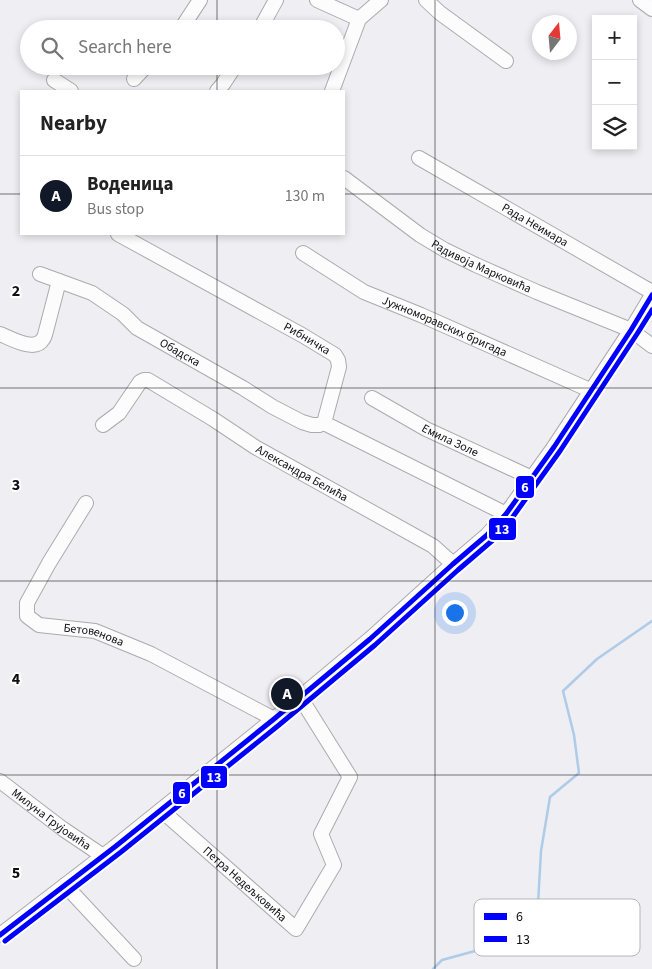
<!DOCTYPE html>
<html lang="en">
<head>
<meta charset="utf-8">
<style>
  body { margin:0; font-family:"Source Sans 3",sans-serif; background:#f6f6f6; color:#222 }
  .controls { position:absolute; right:15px; top:15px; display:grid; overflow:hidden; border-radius:0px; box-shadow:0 2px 8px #0003 }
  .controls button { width:45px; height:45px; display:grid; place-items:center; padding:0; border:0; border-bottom:1px solid #e0e0e0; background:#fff; color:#222; font:25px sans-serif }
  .compass { position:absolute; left:532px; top:15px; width:45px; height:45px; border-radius:50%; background:#fff; box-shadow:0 2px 8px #0003; rotate:16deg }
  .you { position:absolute; left:454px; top:612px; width:18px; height:18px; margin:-12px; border:4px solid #fff; border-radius:50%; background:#1a73e8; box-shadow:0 0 0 8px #1a73e833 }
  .badge { display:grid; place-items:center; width:32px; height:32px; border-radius:50%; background:#111827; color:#fff; font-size:16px; font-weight:700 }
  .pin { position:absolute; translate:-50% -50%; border:2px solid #fff; box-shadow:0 1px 5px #0006 }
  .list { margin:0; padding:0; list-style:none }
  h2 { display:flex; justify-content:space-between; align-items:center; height:65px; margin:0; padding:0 20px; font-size:21px }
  h2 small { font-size:16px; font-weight:400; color:#767676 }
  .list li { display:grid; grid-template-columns:32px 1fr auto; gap:15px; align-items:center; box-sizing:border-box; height:80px; padding:0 20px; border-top:1px solid #e0e0e0 }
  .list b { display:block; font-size:19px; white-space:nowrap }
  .list p { margin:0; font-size:16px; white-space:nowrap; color:#767676 }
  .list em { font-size:16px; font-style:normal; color:#767676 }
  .icon { flex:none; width:28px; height:28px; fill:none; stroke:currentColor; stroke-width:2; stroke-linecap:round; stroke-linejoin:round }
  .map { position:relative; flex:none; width:652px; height:969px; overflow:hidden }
  .search { position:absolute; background:#fff; box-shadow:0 2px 8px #0003; left:20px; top:20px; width:325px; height:55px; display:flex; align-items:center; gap:12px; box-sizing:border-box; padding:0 18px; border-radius:28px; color:#767676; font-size:19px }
  .panel { position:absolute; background:#fff; box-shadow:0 2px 8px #0003; left:20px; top:90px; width:325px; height:145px; border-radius:0px }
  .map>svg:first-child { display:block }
</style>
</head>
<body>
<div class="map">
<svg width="652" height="969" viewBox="0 0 652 969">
  <rect width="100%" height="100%" fill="#eeeef3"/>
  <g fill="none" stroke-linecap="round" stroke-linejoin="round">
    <path stroke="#aecbe7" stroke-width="2.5" d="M 433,969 L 442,960 L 486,948 L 520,942 L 538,904 L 541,851 L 550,797 L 579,773 L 574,735 L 563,691 L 597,659 L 652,621"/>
    <defs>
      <g id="minor">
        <path d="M 317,0 L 359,19"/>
        <path d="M 426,0 L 440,13 L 506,61"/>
        <path d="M 640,0 L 652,9"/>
        <path d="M 181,29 L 200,0"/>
        <path d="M 260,29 L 276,0"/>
        <path d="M 134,79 L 146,66"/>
        <path d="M 54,80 L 71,91"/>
        <path d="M 217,91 L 223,84 L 235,66"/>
        <path d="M 332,91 L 359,19 L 381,0"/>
        <path id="s1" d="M 419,158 L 652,292"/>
        <path id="s2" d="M 344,178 L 420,235 L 445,250 L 476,265 L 537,292 L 631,330 L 652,346"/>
        <path id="s3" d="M 118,234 L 302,335 L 335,355 L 338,360 L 339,367 L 324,423 L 506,514"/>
        <path id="s4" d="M 303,253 L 364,292 L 421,315 L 592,391"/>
        <path id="s5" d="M 40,274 L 92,293 L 123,314 L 137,328 L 243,388 L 273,407 L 302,422 L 312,425 L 319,425 L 324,423"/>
        <path d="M 0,334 C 10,338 35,353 43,339 C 45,337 45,334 46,331 L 59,281"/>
        <path id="s6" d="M 372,398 L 426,429 L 532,478"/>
        <path id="s7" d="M 103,425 L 119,413 L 140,382 L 144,380 L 148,380 L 213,419 L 255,447 L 433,546 L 453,564"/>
        <path id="s8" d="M 86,503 L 49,563 L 27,603 L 27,616 L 39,625 L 95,631 L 151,654 L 274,719"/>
        <path id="s9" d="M 0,781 L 63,829 L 103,856"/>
        <path id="s10" d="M 161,810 L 296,929 L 334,865 L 321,834 L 350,777 L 300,697"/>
        <path d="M 65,885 L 134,959"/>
        <path d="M 0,935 L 116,846 L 274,719 L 370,639 L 453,564 L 487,535 L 506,514 L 554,447 L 631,330 L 652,295"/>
      </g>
    </defs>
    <use href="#minor" stroke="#ababaf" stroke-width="16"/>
    <use href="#minor" stroke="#fcfcfd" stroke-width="14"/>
    <defs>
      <path id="bus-1" d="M 0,935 L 116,846 L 274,719 L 370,639 L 453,564 L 487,535 L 506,514 L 554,447 L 631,330 L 652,295"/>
      <path id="bus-2" d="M 5,941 L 121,852 L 279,725 L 375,645 L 458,570 L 493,540 L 512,518 L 560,451 L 637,334 L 652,310"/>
    </defs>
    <use href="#bus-1" stroke="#fff" stroke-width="9"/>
    <use href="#bus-2" stroke="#fff" stroke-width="9"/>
    <use href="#bus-1" stroke="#00f" stroke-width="5"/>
    <use href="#bus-2" stroke="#00f" stroke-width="5"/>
  </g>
  <path fill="none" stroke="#0e0f11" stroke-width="1" stroke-opacity="0.55" d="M 217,0 L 217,29M 435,0 L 435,969M 217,66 L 217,91M 0,194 L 21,194M 344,194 L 652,194M 217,234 L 217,969M 0,388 L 652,388M 0,581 L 652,581M 0,775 L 652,775"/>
  <g text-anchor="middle" stroke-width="4" stroke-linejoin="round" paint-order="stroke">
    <g font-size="12" fill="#0e0f11" stroke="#fff">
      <text dy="4" stroke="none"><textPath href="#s1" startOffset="134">Рада Неимара</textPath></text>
      <text dy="4" stroke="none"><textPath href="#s2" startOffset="164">Радивоја Марковића</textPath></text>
      <text dy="4" stroke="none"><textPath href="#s4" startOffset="160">Јужноморавских бригада</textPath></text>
      <text dy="4" stroke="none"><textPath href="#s3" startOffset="216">Рибничка</textPath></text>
      <text dy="4" stroke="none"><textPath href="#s5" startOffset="162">Обадска</textPath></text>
      <text dy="4" stroke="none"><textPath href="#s6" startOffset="89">Емила Золе</textPath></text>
      <text dy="4" stroke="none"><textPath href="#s7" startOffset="246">Александра Белића</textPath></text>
      <text dy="4" stroke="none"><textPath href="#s8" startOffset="200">Бетовенова</textPath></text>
      <text dy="4" stroke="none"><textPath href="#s9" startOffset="64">Милуна Грујовића</textPath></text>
      <text dy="4" stroke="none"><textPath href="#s10" startOffset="112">Петра Недељковића</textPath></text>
    </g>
  </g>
  <rect x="474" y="899" width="166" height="57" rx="8" fill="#fff" stroke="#b7b7b8" stroke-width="1"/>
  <rect x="484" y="913" width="23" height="7" fill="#00f"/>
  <rect x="484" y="936" width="23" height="6" fill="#00f"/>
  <g font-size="14" fill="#0e0f11">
    <text x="516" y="921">6</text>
    <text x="516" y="944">13</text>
  </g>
  <g font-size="16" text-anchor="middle" font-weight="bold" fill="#0e0f11" stroke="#fff" stroke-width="4" stroke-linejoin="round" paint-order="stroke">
    <text x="16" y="296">2</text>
    <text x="16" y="490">3</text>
    <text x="16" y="684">4</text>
    <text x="16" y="878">5</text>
  </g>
  <g stroke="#fff" stroke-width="2">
    <rect x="515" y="475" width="20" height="24" rx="5" fill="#00f"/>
    <rect x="488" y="517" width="29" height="24" rx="5" fill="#00f"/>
    <rect x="200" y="765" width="28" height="24" rx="5" fill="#00f"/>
    <rect x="172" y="781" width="19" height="24" rx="5" fill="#00f"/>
  </g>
  <g font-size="14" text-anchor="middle" font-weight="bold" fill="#fff">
    <text x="525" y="492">6</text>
    <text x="502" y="534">13</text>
    <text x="214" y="782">13</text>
    <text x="182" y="798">6</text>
  </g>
</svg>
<div class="controls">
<button>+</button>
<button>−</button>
<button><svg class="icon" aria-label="layers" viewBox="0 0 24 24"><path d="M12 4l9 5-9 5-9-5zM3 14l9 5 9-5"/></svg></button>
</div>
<svg class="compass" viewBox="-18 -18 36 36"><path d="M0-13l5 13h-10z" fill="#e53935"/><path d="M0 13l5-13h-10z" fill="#767676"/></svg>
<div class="you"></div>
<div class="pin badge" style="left:287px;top:694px">A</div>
<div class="search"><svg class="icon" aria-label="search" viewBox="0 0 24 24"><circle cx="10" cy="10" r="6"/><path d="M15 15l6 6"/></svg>Search here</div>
<section class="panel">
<h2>Nearby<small></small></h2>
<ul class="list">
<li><span class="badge">A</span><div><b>Воденица</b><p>Bus stop</p></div><em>130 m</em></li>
</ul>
</section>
</div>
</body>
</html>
